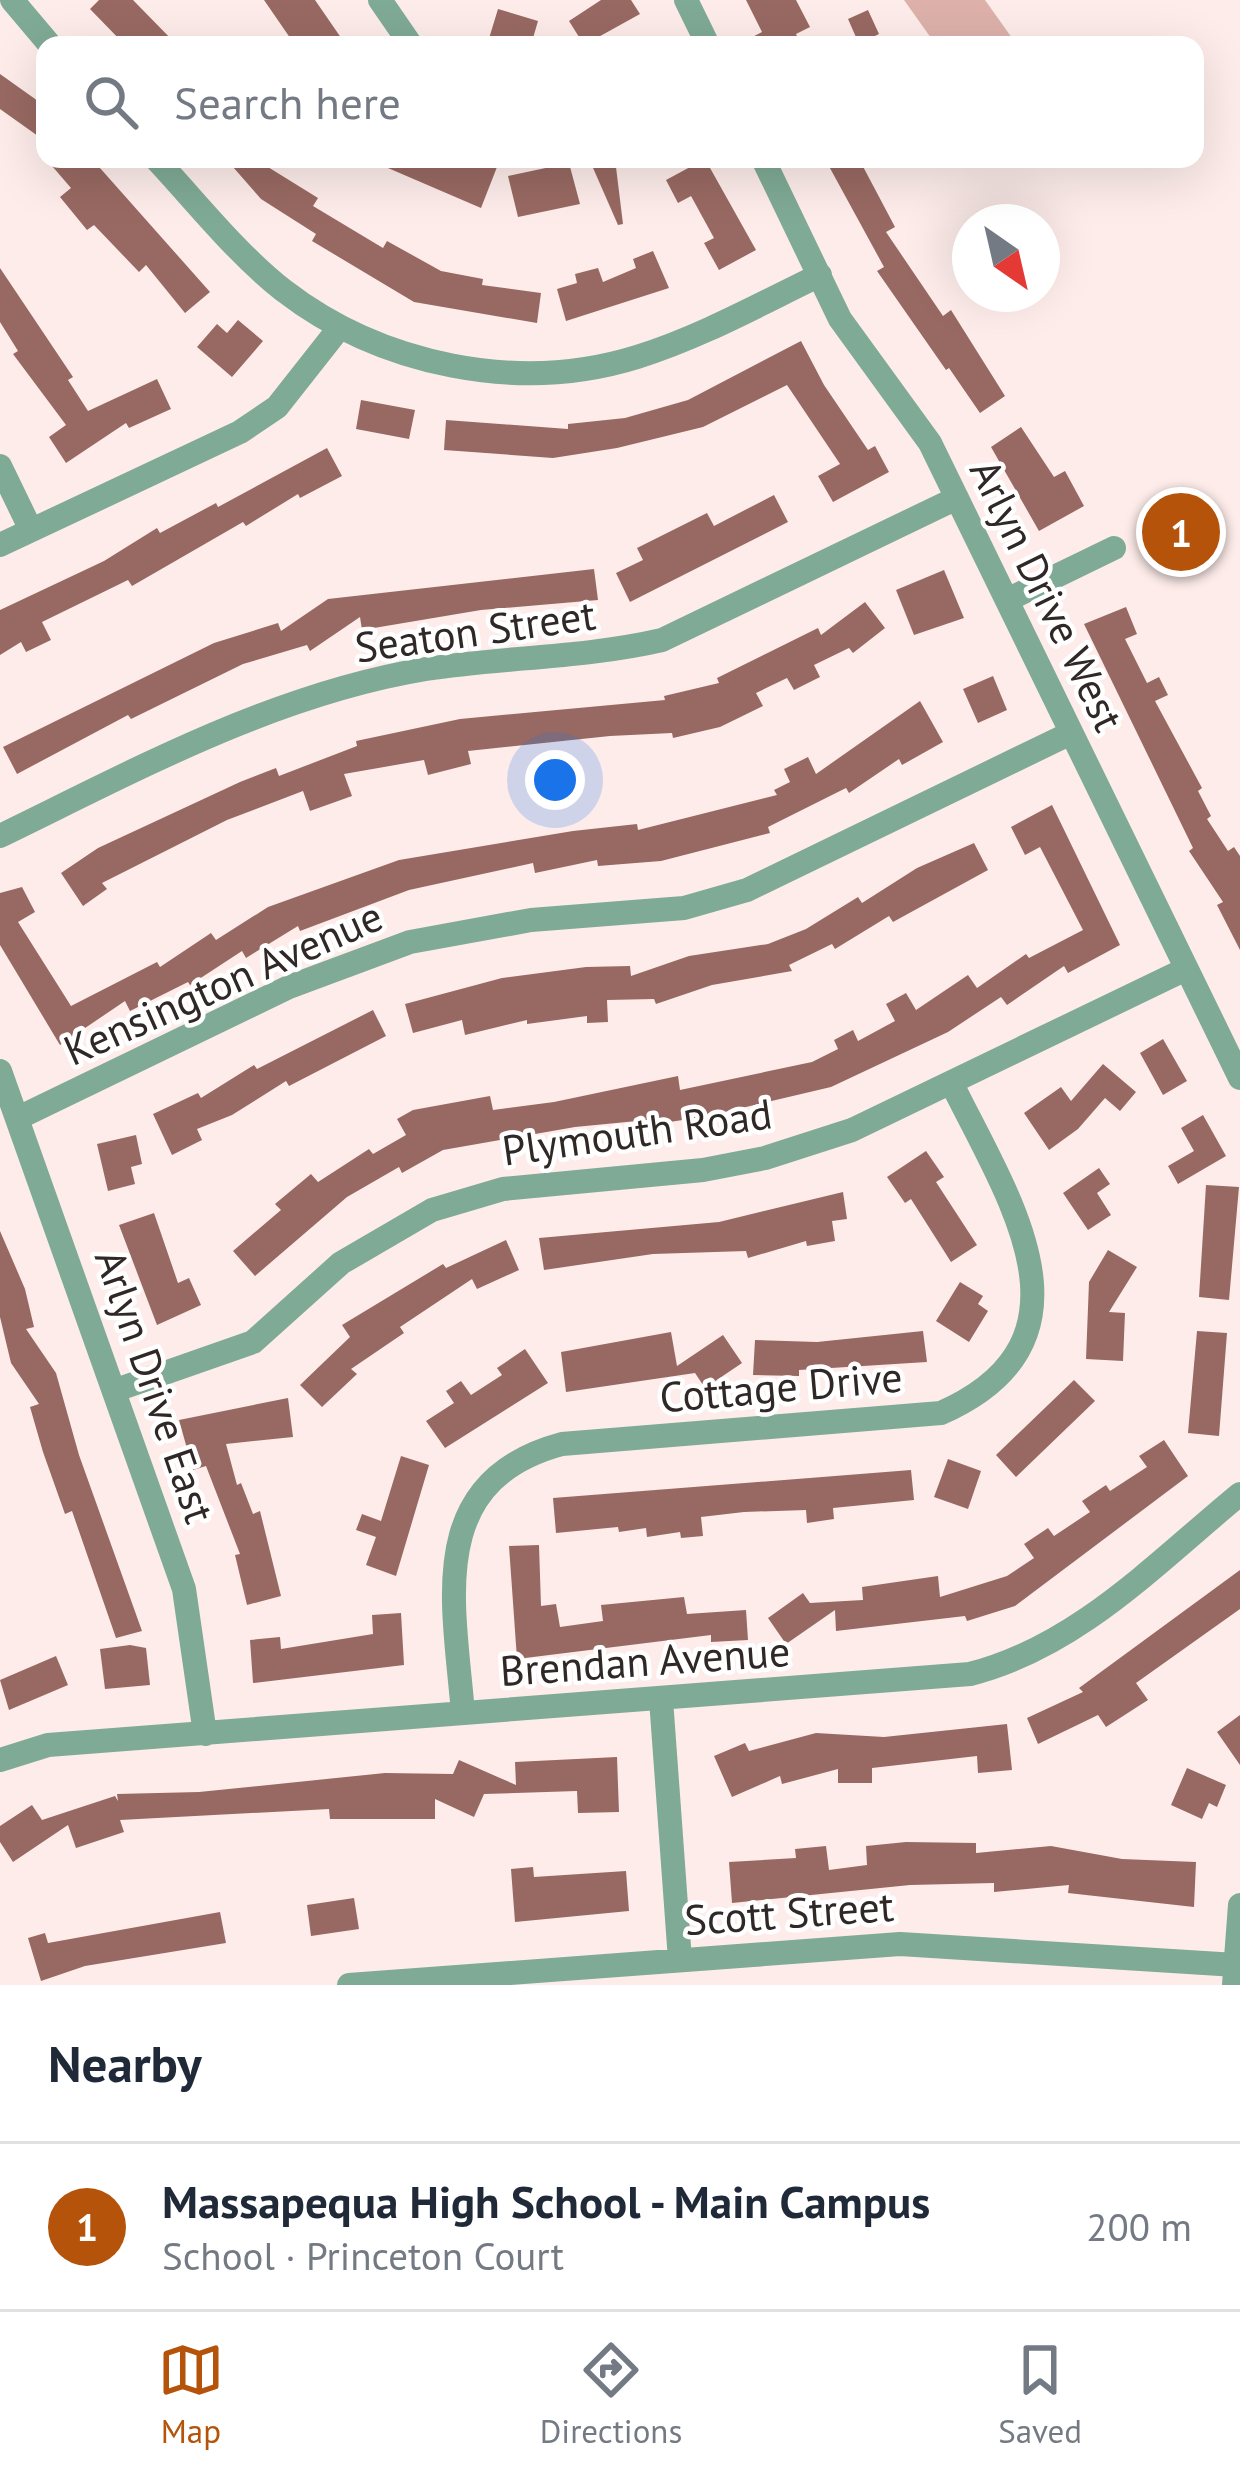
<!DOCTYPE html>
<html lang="en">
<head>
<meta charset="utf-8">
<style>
  body { margin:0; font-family:"PT Sans",sans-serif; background:#f2f2f3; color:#1f2937 }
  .compass { position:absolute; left:952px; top:204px; width:108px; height:108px; border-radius:50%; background:#fff; box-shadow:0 12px 48px #0002; rotate:146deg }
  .you { position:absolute; left:555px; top:780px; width:42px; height:42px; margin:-30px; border:9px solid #fff; border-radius:50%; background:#1a73e8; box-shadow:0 0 0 18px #1a73e833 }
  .badge { display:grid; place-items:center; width:78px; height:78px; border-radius:50%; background:#b45309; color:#fff; font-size:39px; font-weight:700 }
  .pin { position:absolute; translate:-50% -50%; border:6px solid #fff; box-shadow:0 3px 12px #0006 }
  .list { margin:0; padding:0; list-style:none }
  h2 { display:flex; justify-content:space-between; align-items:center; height:156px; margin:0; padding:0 48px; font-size:51px }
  h2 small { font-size:39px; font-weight:400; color:#747a83 }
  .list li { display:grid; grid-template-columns:78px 1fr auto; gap:36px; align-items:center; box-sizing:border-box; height:168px; padding:0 48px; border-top:3px solid #e0e1e3 }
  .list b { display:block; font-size:45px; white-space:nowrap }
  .list p { margin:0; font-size:39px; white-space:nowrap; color:#747a83 }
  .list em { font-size:39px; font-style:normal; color:#747a83 }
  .icon { flex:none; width:66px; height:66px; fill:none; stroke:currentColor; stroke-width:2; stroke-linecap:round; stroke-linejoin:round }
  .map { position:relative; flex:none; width:1240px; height:1985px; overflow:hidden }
  .search { position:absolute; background:#fff; box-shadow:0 12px 48px #0002; left:36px; right:36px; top:36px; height:132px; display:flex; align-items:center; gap:30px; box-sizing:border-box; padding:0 42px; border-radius:24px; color:#747a83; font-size:45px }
  .sheet { height:324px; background:#fff }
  nav { display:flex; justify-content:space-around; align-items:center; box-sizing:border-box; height:168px; border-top:3px solid #e0e1e3; background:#fff; font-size:33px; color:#747a83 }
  nav a { display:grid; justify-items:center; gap:6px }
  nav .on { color:#b45309 }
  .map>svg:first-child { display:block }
</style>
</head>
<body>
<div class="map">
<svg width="1240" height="1985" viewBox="0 0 1240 1985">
  <rect width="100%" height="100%" fill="#fdecea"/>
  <path fill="#ddb1aa" d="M 904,0 L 985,0 L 1017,45 L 936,45 Z"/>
  <path fill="#986962" d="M 99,0 L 133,0 L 177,45 L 125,45 L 90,9 Z
    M 264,0 L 315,0 L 346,45 L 295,45 Z
    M 601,0 L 631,0 L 640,14 L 584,45 L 569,21 Z
    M 746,0 L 796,0 L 810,27 L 796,34 L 801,45 L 737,45 L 762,32 Z
    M 498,9 L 538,21 L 531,45 L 487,45 Z
    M 868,10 L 879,34 L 859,44 L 848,19 Z
    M 0,74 L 45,106 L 45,141 L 0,109 Z
    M 46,159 L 92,159 L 210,292 L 185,313 L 146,265 L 139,272 L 94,225 L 87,230 L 60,197 L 71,188 Z
    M 226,159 L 255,159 L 318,198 L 313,206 L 383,248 L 387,241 L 441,271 L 483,279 L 482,285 L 541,293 L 537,323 L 414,302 L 312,241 L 316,234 L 261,199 Z
    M 367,159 L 476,159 L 497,167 L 481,208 Z
    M 615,159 L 623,224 L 618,225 L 590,161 Z
    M 705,159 L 756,250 L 719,270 L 704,243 L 714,238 L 691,196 L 678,203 L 666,180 Z
    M 825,159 L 859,159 L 895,227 L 886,232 L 943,316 L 951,310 L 1005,396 L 980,413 L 949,368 L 946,370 L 877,271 L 884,267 Z
    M 569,163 L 580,204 L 518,217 L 508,176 Z
    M 653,251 L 669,288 L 566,321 L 557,289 L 577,283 L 575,274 L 598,268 L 603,282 L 636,268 L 633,259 Z
    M 0,268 L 73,377 L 68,380 L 88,411 L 157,379 L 171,409 L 129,428 L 126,423 L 66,463 L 49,437 L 66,425 L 13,354 L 18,351 L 0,322 Z
    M 238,320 L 263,341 L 232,377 L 197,347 L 217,324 L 227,333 Z
    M 801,341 L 824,385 L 868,450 L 875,446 L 889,472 L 833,502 L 818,476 L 840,464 L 787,385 L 703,427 L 617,448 L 553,458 L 444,450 L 446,420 L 568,429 L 568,424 L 625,418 L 688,400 Z
    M 361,400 L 415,410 L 409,439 L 356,429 Z
    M 1021,427 L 1054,477 L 1065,471 L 1084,506 L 1039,531 L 991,447 Z
    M 327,448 L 342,476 L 300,498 L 298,494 L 246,526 L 243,522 L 132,586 L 128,580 L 42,622 L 51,640 L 26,652 L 21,642 L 0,655 L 0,610 L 104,561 L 157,528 L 160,533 L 216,503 L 218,507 Z
    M 774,495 L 788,522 L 630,602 L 616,573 L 643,560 L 637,548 L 707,513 L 714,526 Z
    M 594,569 L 598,600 L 481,610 L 362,630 L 360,617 L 310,651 L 307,645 L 243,664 L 131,719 L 128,715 L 17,774 L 3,747 L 214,643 L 278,623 L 281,631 L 328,599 Z
    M 944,570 L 964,618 L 914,635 L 896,590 Z
    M 865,602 L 885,628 L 853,653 L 849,648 L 814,665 L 820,677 L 794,690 L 787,678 L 756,693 L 763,706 L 720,727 L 673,738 L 672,733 L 610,736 L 468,751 L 471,764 L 428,775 L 424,760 L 344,774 L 352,796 L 310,811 L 303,791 L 227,820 L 102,883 L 107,889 L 83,906 L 61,873 L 98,848 L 240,782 L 276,768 L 279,776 L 357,746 L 356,741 L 460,719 L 665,700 L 664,696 L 719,683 L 717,678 L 818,628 L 821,635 Z
    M 1126,607 L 1137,634 L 1125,639 L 1147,683 L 1159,677 L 1168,695 L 1155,701 L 1202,788 L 1198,791 L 1211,816 L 1207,819 L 1228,851 L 1234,847 L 1240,856 L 1240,950 L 1217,905 L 1223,902 L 1189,851 L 1193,848 L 1084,624 Z
    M 993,676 L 1007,710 L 978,723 L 963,689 Z
    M 920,701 L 943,742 L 902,765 L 899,759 L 849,793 L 846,788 L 768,827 L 770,833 L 661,861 L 598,866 L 597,860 L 535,873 L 533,863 L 409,890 L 300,931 L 298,926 L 246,958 L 242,951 L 190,985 L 188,982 L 130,1011 L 125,1001 L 60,1045 L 0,945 L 0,893 L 22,887 L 35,912 L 18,922 L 71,1006 L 157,962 L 160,967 L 211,933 L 216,940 L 268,907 L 399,860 L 573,831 L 637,824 L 638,830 L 777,795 L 774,790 L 790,782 L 784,769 L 808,757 L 816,774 Z
    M 1052,805 L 1120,945 L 1068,973 L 1064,966 L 1007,1005 L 1001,997 L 948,1032 L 831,1087 L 708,1116 L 638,1127 L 637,1121 L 575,1127 L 443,1150 L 402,1173 L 399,1167 L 347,1197 L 255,1276 L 233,1251 L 281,1210 L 275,1204 L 311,1174 L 318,1182 L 369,1149 L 373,1154 L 406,1135 L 397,1119 L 413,1110 L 490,1096 L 493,1110 L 554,1102 L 678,1076 L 680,1090 L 812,1062 L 838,1049 L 834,1040 L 853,1030 L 858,1041 L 895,1021 L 886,1004 L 906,993 L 916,1010 L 968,975 L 977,988 L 1026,954 L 1029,958 L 1083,930 L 1040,847 L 1025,855 L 1011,827 Z
    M 974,843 L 988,870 L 893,922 L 889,916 L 835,949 L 832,944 L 789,965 L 792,971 L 712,985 L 656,1004 L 654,999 L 607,1000 L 608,1022 L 587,1023 L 587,1016 L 527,1024 L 527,1020 L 465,1035 L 462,1020 L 413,1033 L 405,1004 L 502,978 L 586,967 L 630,966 L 631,976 L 689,956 L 768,944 L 806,929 L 858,897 L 862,903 L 917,868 Z
    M 373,1010 L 386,1036 L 289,1086 L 286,1081 L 232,1115 L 197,1129 L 202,1140 L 172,1155 L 153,1114 L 198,1093 L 201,1098 L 254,1065 L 257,1069 Z
    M 1163,1039 L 1187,1081 L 1163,1095 L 1140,1053 Z
    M 1103,1064 L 1136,1092 L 1120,1111 L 1105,1098 L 1078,1129 L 1049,1150 L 1024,1113 L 1061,1087 L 1071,1101 Z
    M 1203,1115 L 1226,1156 L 1178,1184 L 1168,1166 L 1194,1151 L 1181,1128 Z
    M 136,1135 L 142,1164 L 131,1167 L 135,1184 L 108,1191 L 97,1144 Z
    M 926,1151 L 944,1177 L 936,1182 L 977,1245 L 951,1262 L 911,1199 L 905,1203 L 887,1177 Z
    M 1099,1168 L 1110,1184 L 1097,1193 L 1111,1215 L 1088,1230 L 1063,1193 Z
    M 1206,1185 L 1239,1187 L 1229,1300 L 1199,1297 Z
    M 843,1192 L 847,1219 L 832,1221 L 835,1241 L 807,1246 L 806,1241 L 748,1258 L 746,1251 L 653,1254 L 544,1270 L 539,1238 L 719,1222 Z
    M 154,1213 L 178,1283 L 189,1278 L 201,1305 L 157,1325 L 119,1225 Z
    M 0,1231 L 25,1289 L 34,1327 L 26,1329 L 56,1373 L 79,1455 L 142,1631 L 116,1638 L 72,1511 L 65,1514 L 43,1452 L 30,1407 L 39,1404 L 11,1363 L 0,1317 Z
    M 506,1240 L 519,1270 L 477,1289 L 472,1279 L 400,1327 L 404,1333 L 351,1369 L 357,1374 L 322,1407 L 300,1385 L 350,1337 L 342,1325 L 443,1264 L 446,1268 Z
    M 1108,1250 L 1137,1267 L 1109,1312 L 1125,1313 L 1123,1361 L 1086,1359 L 1089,1282 Z
    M 960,1282 L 983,1296 L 978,1304 L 988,1311 L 969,1342 L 936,1321 Z
    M 923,1331 L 927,1362 L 799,1370 L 799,1376 L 753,1375 L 755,1340 L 817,1342 Z
    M 1197,1331 L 1227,1333 L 1219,1436 L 1188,1433 Z
    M 671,1332 L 677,1366 L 723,1335 L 742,1363 L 705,1388 L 695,1373 L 566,1392 L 561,1352 Z
    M 525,1349 L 548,1383 L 445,1448 L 426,1421 L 454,1403 L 446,1391 L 461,1381 L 471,1395 L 502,1375 L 497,1368 Z
    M 1074,1380 L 1095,1401 L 1016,1477 L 996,1455 Z
    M 288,1398 L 293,1437 L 226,1444 L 237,1485 L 241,1483 L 253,1514 L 260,1511 L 281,1596 L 247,1605 L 235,1555 L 240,1554 L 206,1466 L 193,1470 L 179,1420 Z
    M 1164,1440 L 1188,1476 L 1015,1606 L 967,1621 L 965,1616 L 836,1631 L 835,1610 L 786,1644 L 768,1618 L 803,1593 L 810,1603 L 863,1600 L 862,1587 L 938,1576 L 940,1597 L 1007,1576 L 1034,1558 L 1024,1544 L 1048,1528 L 1054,1536 L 1090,1512 L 1082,1501 L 1106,1485 L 1110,1491 L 1147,1467 L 1139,1456 Z
    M 401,1456 L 429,1465 L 396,1576 L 366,1565 L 376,1537 L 356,1530 L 362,1514 L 381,1521 Z
    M 948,1459 L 981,1471 L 968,1509 L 934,1497 Z
    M 911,1470 L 914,1500 L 833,1508 L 834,1519 L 807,1523 L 806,1510 L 744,1512 L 701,1517 L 703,1536 L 681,1538 L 680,1532 L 647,1537 L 646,1528 L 619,1532 L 618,1527 L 556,1533 L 553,1498 Z
    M 539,1545 L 541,1606 L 556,1604 L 560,1627 L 603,1621 L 601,1605 L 684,1597 L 687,1614 L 746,1610 L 748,1640 L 711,1642 L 711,1635 L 517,1659 L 509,1546 Z
    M 1240,1570 L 1240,1609 L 1136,1683 L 1148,1700 L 1106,1727 L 1098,1715 L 1038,1744 L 1027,1718 L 1083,1692 L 1079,1688 Z
    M 401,1613 L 404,1665 L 253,1683 L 250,1640 L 280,1637 L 281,1649 L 373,1634 L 372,1615 Z
    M 130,1645 L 146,1648 L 150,1685 L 105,1689 L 100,1649 Z
    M 56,1656 L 68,1685 L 9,1710 L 0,1680 Z
    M 1240,1715 L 1240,1765 L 1217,1732 Z
    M 1007,1724 L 1012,1770 L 978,1773 L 977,1756 L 872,1768 L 872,1783 L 838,1783 L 838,1769 L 782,1784 L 780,1776 L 732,1797 L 714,1756 L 745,1743 L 749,1751 L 816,1733 L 884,1737 Z
    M 617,1757 L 619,1812 L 578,1813 L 577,1791 L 484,1794 L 474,1817 L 435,1799 L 435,1819 L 330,1819 L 329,1809 L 120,1820 L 124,1832 L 76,1848 L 68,1825 L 13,1862 L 0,1842 L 0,1826 L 32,1805 L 42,1820 L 115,1796 L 118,1801 L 117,1794 L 199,1792 L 385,1773 L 453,1774 L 459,1760 L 516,1785 L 515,1762 Z
    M 1187,1768 L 1226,1785 L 1217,1807 L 1209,1803 L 1202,1819 L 1171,1805 Z
    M 906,1842 L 976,1843 L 976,1853 L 1051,1846 L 1122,1859 L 1196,1862 L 1194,1907 L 1068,1893 L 1069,1885 L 994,1892 L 994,1883 L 910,1885 L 732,1903 L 729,1862 L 796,1858 L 795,1849 L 826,1846 L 829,1870 L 867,1865 L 866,1846 Z
    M 533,1867 L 534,1877 L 626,1871 L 629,1911 L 515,1922 L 511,1869 Z
    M 354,1898 L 359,1929 L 311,1936 L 307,1905 Z
    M 220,1912 L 226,1943 L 85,1966 L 41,1981 L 28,1938 L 45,1933 L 48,1943 Z"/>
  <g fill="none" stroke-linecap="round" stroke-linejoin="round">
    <path stroke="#7faa95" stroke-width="24" d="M 12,0 L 50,45
      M 380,0 L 411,45
      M 686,0 L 708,45
      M 156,159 C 197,203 236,253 283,290 C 380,365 518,394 637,357 C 701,337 760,304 820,275
      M 763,159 L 840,319 L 930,443 L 1240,1078
      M 0,466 L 31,530
      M 0,545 L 240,432 L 277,407 L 340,327
      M 1009,599 L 1114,548
      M 0,836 C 136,770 274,694 426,669 C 504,657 584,658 662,640 L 957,498
      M 0,1071 L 184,1589 L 205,1734
      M 18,1118 L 289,987 L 410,942 L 531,920 L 684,908 L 747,890 L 1071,733
      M 116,1390 L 253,1342 L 341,1263 L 432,1210 L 503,1189 L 703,1170 L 765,1158 L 852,1130 L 1186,969
      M 661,1699 L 680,1960
      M 463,1713 C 454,1603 424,1481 562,1444 L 941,1413 C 1106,1340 1008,1198 952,1084
      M 0,1760 L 48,1745 L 970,1674 C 1077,1647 1156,1563 1240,1494
      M 349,1985 L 900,1944 L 1236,1965
      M 1234,1985 L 1240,1905"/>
  </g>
  <g text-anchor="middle" stroke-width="9" stroke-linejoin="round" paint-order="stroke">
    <g font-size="42" fill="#2f2826" stroke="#fff">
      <text transform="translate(1047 595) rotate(64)" y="15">Arlyn Drive West</text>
      <text transform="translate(475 631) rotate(-8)" y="15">Seaton Street</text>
      <text transform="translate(223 983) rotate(-24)" y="15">Kensington Avenue</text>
      <text transform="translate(637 1132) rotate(-8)" y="15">Plymouth Road</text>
      <text transform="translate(155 1386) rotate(71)" y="15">Arlyn Drive East</text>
      <text transform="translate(781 1387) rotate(-5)" y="15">Cottage Drive</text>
      <text transform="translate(645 1661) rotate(-4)" y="15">Brendan Avenue</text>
      <text transform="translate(789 1913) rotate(-4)" y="15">Scott Street</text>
    </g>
  </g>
</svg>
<svg class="compass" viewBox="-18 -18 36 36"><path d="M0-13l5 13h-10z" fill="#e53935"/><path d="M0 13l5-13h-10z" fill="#747a83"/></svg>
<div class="you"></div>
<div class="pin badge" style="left:1181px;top:532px">1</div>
<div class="search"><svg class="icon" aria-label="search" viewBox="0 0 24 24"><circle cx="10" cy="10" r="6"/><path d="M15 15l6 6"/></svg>Search here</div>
</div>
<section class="sheet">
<h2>Nearby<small></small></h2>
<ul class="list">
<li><span class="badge">1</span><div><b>Massapequa High School - Main Campus</b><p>School · Princeton Court</p></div><em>200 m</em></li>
</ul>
</section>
<nav>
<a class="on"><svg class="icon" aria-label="map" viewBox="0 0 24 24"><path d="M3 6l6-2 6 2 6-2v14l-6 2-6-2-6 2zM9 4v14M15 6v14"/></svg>Map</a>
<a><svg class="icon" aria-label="directions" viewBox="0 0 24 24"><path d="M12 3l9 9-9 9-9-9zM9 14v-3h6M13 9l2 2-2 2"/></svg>Directions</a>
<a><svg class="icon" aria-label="saved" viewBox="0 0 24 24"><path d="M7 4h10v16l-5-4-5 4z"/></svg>Saved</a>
</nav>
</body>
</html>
